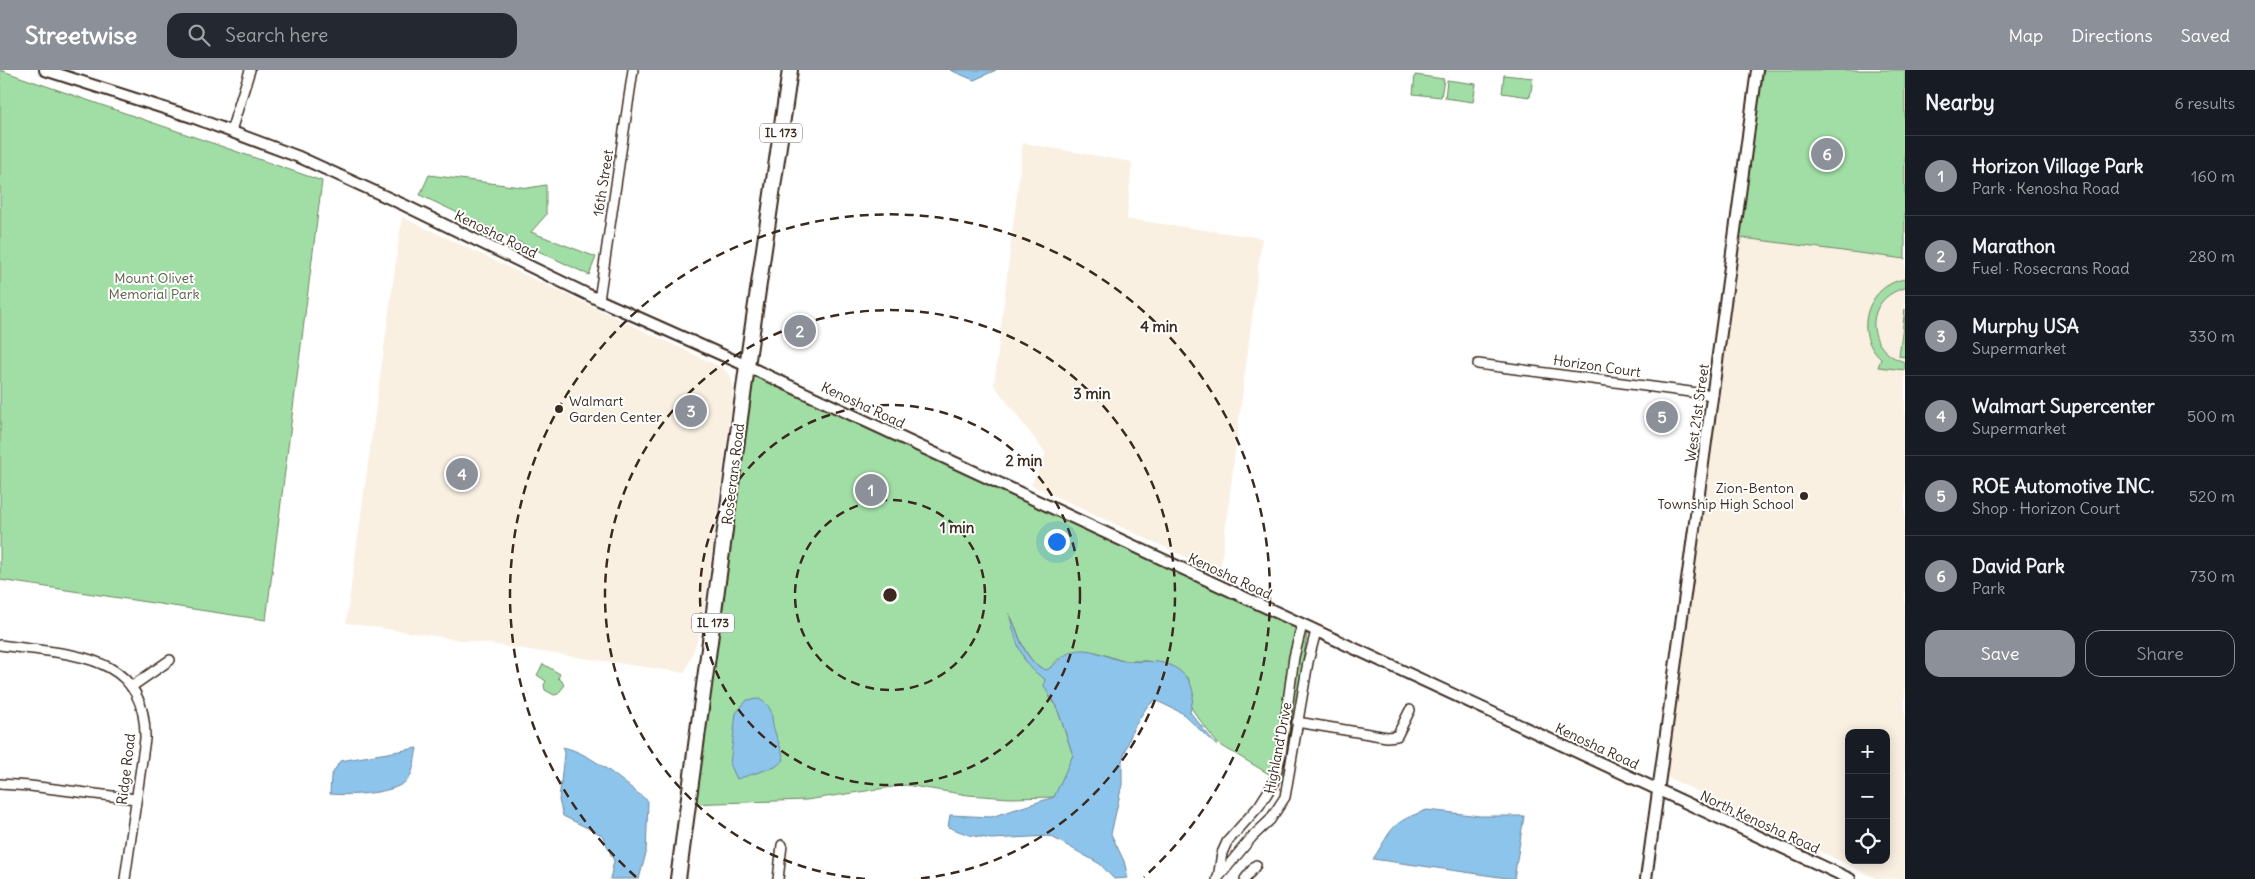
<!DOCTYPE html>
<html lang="en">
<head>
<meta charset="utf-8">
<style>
  body { margin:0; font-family:Delius,sans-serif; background:#242831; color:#f1f3f6 }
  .controls { position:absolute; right:15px; bottom:15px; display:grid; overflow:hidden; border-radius:10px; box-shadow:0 2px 12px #0003 }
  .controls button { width:45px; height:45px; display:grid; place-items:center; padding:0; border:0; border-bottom:1px solid #363941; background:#171b24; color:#f1f3f6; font:25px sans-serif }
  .you { position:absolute; left:1056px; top:471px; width:18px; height:18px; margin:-12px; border:4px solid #fff; border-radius:50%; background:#1a73e8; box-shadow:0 0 0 8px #1a73e833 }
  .badge { display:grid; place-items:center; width:32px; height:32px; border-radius:50%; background:#8c9099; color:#fff; font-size:16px; font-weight:700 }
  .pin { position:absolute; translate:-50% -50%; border:2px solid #fff; box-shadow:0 1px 5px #0006 }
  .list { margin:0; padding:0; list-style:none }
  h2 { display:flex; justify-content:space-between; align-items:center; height:65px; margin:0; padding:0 20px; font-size:21px }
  h2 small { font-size:16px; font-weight:400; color:#9ea1a6 }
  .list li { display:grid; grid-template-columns:32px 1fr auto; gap:15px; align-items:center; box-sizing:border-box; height:80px; padding:0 20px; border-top:1px solid #363941 }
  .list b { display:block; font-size:19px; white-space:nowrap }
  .list p { margin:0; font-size:16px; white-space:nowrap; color:#9ea1a6 }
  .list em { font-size:16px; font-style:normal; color:#9ea1a6 }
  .actions { display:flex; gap:10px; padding:15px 20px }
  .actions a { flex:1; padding:11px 0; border:1px solid #8c9099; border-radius:15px; text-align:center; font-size:18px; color:#8c9099 }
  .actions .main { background:#8c9099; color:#fff }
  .icon { flex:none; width:28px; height:28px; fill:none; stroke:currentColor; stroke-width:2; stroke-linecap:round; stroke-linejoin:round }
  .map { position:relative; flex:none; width:1905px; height:809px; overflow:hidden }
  header { display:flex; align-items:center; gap:30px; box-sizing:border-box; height:70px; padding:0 25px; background:#8c9099; color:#fff }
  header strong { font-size:24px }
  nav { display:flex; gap:28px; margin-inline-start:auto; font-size:18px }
  .search { width:350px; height:45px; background:#242831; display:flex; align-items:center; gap:12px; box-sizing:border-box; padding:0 18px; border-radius:15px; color:#9ea1a6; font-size:19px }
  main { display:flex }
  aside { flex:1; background:#171b24 }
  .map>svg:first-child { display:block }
</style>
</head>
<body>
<header>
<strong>Streetwise</strong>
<div class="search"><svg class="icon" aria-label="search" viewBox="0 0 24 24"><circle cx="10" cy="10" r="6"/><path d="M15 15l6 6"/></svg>Search here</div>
<nav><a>Map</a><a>Directions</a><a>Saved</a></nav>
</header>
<main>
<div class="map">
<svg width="1905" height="809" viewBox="0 0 1905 809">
  <rect width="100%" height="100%" fill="#fff"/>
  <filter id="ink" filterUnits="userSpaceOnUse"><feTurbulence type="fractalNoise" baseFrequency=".02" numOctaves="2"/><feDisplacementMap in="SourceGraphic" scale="10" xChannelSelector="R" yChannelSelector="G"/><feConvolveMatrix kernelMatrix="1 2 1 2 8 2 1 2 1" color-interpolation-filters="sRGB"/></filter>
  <g filter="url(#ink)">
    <path fill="#f9f0e2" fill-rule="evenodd" d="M 1023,73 L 1132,92 L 1127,149 L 1262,168 L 1220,503 L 1031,415 L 1046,384 L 994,315 Z
      M 402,147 L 721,297 L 730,305 L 733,316 L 732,332 L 701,561 L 685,603 L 346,553 Z
      M 1735,167 L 1905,189 L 1905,809 L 1877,809 L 1667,707 ZM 1849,663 L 1886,663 L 1886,790 L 1849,790 Z"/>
    <path fill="#a1dea5" stroke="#6e8462" d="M 0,0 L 322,111 L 266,550 L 0,510 Z
      M 1762,0 L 1905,0 L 1905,189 L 1735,167 Z
      M 1415,5 L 1444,9 L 1441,27 L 1413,24 Z
      M 1504,5 L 1533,8 L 1530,27 L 1502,23 Z
      M 1447,10 L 1476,14 L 1473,32 L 1445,28 Z
      M 429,105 L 528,118 L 546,115 L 546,145 L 531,162 L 596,187 L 589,205 L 420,125 Z
      M 1905,209 L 1905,218 C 1863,228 1864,281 1905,292 L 1905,300 L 1878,297 L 1881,289 C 1852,263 1867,215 1905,209 Z
      M 1905,239 L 1905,287 L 1899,286 Z
      M 747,296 L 1308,558 L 1284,713 L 1217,673 L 1191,638 L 1193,624 L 1188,608 L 1148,591 L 1123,591 L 1096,582 L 1058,589 L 1049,599 L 1045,600 C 1023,589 1021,567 1011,547 L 1024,589 L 1045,609 L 1049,627 L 1057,638 L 1073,685 L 1055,727 L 1010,728 L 968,725 L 906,715 L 806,730 L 688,734 Z
      M 543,594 L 560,604 L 558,608 L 562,611 L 564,616 L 558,624 L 554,625 L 545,620 L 544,615 L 546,611 L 537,605 Z"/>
    <path fill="#8dc4eb" stroke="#6c8699" d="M 950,0 L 996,0 L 974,10 Z
      M 1009,543 C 1020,565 1022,589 1045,600 C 1056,598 1060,582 1080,580 C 1096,579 1109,589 1125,591 C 1146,593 1165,587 1182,603 C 1188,608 1192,615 1193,623 C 1194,628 1191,636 1190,642 L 1217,676 L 1182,643 L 1155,630 L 1146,638 L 1133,659 L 1122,691 L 1122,715 L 1111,764 L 1124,791 L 1128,808 L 1114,809 L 1100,794 L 1050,766 L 991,769 L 969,765 L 948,757 L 950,745 L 991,747 L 1054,727 L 1073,685 L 1057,638 L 1044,616 L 1045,609 C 1021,596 1015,568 1009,543 Z
      M 759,629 C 775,638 770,644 774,659 C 777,670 782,679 784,690 L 775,697 L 737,709 L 730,694 L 736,643 L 747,630 Z
      M 563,677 C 593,684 624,713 648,731 L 646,783 L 639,809 L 610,809 L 614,791 L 602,765 L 563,746 L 559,730 L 564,684 Z
      M 417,678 C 415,687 414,701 409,708 C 399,724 348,726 330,724 L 331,706 L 340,691 Z
      M 1427,740 L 1480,746 L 1524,746 L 1514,809 L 1373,789 C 1393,759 1389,753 1427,740 Z"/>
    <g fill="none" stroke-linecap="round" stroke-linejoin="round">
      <defs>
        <path id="minor" d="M 231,61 L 250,0
          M 599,230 L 633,0
          M 1478,294 L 1713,325
          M 0,575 C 66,585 147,580 145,669 L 125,809
          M 131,617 L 170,590
          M 1297,652 L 1387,667 L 1397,666 L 1410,640
          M 0,714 L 30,716 L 136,729
          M 1218,808 L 1222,783 L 1227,772 L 1259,736 L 1273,714 L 1281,684 L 1294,587 L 1302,555
          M 778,809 L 782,775
          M 1217,809 L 1252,767 L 1270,750 L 1285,727 L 1308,592 L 1316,561
          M 1245,809 L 1256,795"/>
        <path id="tertiary" d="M 45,0 L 192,47 L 299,87 L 404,135 L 599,230 L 747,296 L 1850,809
          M 1646,809 L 1757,0"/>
        <path id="primary" d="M 678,809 L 747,296 L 790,0"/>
      </defs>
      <use href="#minor" stroke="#3b2a1e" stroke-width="12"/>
      <use href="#tertiary" stroke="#3b2a1e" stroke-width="14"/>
      <use href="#primary" stroke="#3b2a1e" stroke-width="18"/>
      <use href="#minor" stroke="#fff" stroke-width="9"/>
      <use href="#tertiary" stroke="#fff" stroke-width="10"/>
      <use href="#primary" stroke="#fff" stroke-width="14"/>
    </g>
  </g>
  <g fill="none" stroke="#3b2a1e" stroke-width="2.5" stroke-dasharray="9 6">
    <circle cx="890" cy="525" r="95"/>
    <circle cx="890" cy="525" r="190"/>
    <path d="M865 809A285 285 0 1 1 915 809"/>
    <path d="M636 807A380 380 0 1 1 1144 807"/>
  </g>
  <g fill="#3b2a1e" stroke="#fff" stroke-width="2">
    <circle cx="559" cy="339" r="5"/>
    <circle cx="1804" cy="426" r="5"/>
  </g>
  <g text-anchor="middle" stroke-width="4" stroke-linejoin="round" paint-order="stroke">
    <g fill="#fff" stroke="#766a62" stroke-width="1">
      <rect x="760" y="53.5" width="42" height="19" rx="4"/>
      <rect x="692" y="543.5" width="42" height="19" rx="4"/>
    </g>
    <g font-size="12" font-weight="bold" fill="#3b2a1e">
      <text x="781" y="67">IL 173</text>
      <text x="713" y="557">IL 173</text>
    </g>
    <g font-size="14" fill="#3b2a1e" stroke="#fff">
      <text transform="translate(603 113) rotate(-81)" y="5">16th Street</text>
      <text transform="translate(496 164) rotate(26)" y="5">Kenosha Road</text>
      <text transform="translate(1597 296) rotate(8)" y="5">Horizon Court</text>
      <text transform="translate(863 335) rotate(25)" y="5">Kenosha Road</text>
      <text transform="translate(1697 343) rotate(-82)" y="5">West 21st Street</text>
      <text transform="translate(733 404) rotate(-83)" y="5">Rosecrans Road</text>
      <text transform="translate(1230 506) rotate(25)" y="5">Kenosha Road</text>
      <text transform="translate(1597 676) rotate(25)" y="5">Kenosha Road</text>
      <text transform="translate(1278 678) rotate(-79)" y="5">Highland Drive</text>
      <text transform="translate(126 699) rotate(-83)" y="5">Ridge Road</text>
      <text transform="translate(1760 752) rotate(25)" y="5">North Kenosha Road</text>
    </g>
    <g font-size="14" fill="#5a6046" stroke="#fff">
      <text x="154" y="213">Mount Olivet<tspan x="154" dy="16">Memorial Park</tspan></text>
    </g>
    <g font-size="14" fill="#3b2a1e" stroke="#fff" text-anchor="start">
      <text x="569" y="336">Walmart<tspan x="569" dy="16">Garden Center</tspan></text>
      <text x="1794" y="423" text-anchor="end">Zion-Benton<tspan x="1794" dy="16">Township High School</tspan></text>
    </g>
  </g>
  <circle cx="890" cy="525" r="8" fill="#3b2a1e" stroke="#fff" stroke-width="2.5"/>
  <g font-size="15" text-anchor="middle" font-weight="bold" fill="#3b2a1e" stroke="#fff" stroke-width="4" stroke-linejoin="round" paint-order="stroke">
    <text x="1159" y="262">4 min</text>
    <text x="1092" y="329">3 min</text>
    <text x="1024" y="396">2 min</text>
    <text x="957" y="463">1 min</text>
  </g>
</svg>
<div class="controls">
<button>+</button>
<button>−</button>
<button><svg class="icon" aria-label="locate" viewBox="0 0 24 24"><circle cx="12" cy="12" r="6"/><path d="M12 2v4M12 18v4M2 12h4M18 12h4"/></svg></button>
</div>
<div class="you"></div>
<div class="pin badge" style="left:871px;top:420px">1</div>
<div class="pin badge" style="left:800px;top:261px">2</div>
<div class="pin badge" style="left:691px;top:341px">3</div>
<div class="pin badge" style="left:462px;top:404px">4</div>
<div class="pin badge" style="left:1662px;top:347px">5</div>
<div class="pin badge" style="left:1827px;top:84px">6</div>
</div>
<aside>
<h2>Nearby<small>6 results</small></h2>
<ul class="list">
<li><span class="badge">1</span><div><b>Horizon Village Park</b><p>Park · Kenosha Road</p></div><em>160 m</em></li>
<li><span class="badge">2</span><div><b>Marathon</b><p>Fuel · Rosecrans Road</p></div><em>280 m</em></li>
<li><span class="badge">3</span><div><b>Murphy USA</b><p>Supermarket</p></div><em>330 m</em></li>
<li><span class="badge">4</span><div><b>Walmart Supercenter</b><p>Supermarket</p></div><em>500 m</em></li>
<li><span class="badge">5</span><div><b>ROE Automotive INC.</b><p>Shop · Horizon Court</p></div><em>520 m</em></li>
<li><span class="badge">6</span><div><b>David Park</b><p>Park</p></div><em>730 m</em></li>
</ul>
<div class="actions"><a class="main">Save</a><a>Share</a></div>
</aside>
</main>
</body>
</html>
